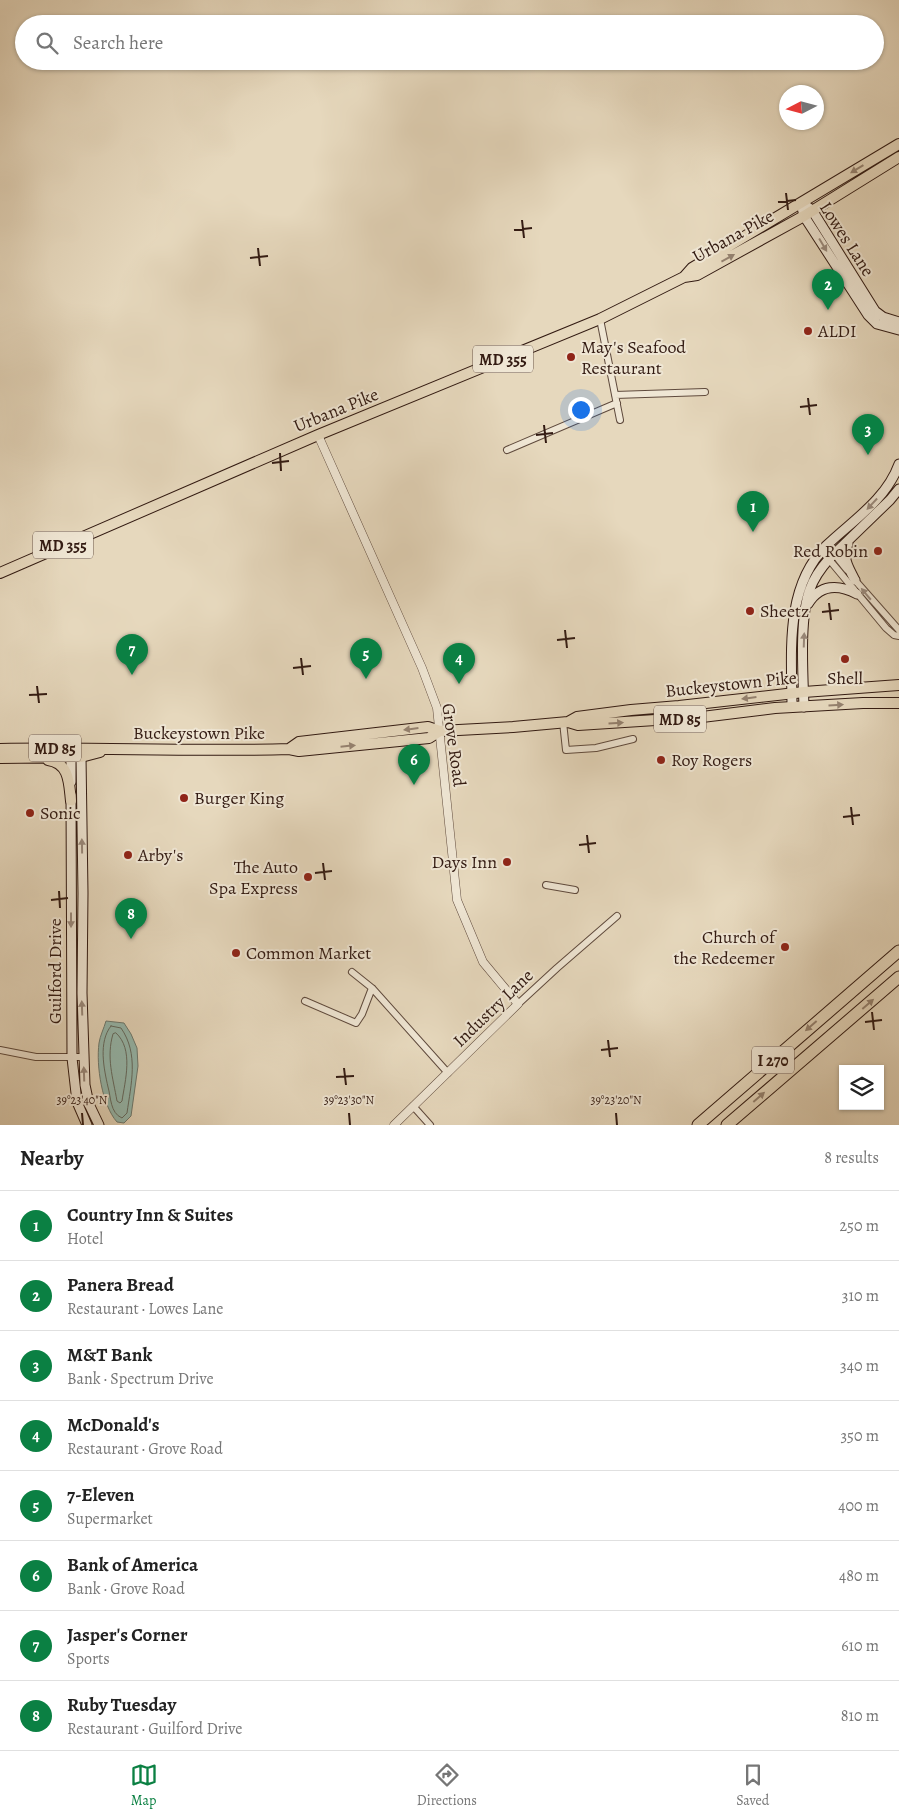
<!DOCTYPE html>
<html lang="en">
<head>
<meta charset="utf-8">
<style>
  body { margin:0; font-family:Alegreya,serif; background:#f2f2f2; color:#222 }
  .controls { position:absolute; right:15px; bottom:15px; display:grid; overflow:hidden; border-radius:0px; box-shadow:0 1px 4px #0004 }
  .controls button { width:45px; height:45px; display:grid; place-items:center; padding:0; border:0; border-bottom:1px solid #e0e0e0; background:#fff; color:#222; font:25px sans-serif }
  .compass { position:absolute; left:779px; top:85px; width:45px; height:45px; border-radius:50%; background:#fff; box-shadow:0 1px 4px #0004; rotate:264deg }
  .you { position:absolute; left:580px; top:409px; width:18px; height:18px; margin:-12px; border:4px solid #fff; border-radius:50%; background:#1a73e8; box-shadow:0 0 0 8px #1a73e833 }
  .badge { display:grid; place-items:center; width:32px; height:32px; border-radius:50%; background:#0b8043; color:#fff; font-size:16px; font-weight:700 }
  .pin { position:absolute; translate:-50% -41px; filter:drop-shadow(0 1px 2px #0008) }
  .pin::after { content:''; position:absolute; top:26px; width:18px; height:15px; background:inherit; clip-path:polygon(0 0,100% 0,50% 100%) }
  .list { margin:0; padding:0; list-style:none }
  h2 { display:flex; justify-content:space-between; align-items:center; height:65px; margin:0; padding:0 20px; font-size:21px }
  h2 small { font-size:16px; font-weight:400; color:#767676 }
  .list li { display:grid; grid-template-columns:32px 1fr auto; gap:15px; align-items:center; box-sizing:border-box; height:70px; padding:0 20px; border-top:1px solid #e0e0e0 }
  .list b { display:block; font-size:19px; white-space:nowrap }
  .list p { margin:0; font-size:16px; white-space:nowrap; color:#767676 }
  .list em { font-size:16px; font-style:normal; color:#767676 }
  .icon { flex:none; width:28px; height:28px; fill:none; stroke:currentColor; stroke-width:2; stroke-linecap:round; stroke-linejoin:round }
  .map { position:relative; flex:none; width:899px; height:1125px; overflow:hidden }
  .search { position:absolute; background:#fff; box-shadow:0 1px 4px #0004; left:15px; right:15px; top:15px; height:55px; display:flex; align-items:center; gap:12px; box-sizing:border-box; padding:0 18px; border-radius:28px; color:#767676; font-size:19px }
  .sheet { height:625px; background:#fff }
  nav { display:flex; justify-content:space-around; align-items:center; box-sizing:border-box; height:70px; border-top:1px solid #e0e0e0; background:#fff; font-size:14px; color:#767676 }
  nav a { display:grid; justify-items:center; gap:2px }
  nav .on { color:#0b8043 }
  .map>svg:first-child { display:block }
</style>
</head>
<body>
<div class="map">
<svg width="899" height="1125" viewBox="0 0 899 1125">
  <rect width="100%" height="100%" fill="#e6d8bd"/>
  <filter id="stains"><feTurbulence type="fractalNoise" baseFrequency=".004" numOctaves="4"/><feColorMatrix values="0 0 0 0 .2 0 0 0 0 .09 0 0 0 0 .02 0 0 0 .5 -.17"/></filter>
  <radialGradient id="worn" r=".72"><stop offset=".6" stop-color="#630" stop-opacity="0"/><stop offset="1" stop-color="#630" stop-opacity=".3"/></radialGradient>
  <path fill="#96baaf" stroke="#6e7a70" d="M 106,1021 L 124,1023 L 131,1034 L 137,1048 L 138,1066 L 131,1116 L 124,1123 L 117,1122 C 102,1105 96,1066 99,1043 C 100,1036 104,1028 106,1021 Z"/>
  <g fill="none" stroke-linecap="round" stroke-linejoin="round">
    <path stroke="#646a60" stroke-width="1" d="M 111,1026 L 121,1028 C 139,1054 131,1084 127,1113 L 122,1118 C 110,1113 111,1097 108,1087 C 104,1069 98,1042 111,1026 Z
      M 116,1033 C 134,1049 125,1081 122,1101 L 120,1103 L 117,1101 C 113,1078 106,1057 113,1034 Z"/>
    <defs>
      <path id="minor" d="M 600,319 L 620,420
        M 615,395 L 705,392
        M 507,450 L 617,403
        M 827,545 L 847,570
        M 822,551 L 886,628 L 894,635 L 899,636
        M 853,578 L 899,630
        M 563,722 L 566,750 L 596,748 L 633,739
        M 546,885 L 575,890
        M 352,972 L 372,988 L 448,1073
        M 305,1001 L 356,1023 L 362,1014 L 372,988
        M 518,1004 L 557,968 L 617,916
        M 0,1050 L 36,1057 L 84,1057
        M 413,1106 L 430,1125"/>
      <path id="tertiary" d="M 318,435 L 422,668 L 437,708 L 457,900 L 483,962 L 518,1004 L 394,1125"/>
      <path id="secondary" d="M 801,203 L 804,216 L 868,315 L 877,324 L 899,330
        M 808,207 L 812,210 L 875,311 L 883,317 L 899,322
        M 848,544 C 841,556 849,569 855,580
        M 808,604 C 820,584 838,584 857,594
        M 792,707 C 792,654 784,588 826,546 C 852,521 886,500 899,464
        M 804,707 C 803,674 799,618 810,589 C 814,578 821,568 829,559 L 890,500 L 899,489
        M 78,751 L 81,757 L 83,893 L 82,993 L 85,1085 L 89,1104 L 99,1125
        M 71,782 L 71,756 L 74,751
        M 71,795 L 72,1058 L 77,1102 L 87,1125"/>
      <path id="primary" d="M 684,277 L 692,268 L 899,144
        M 0,573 L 318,435 L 600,319 L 684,277 L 697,275 L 804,216 L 899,157
        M 568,722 L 578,725 L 702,717 L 775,708 L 863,703 L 899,703
        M 0,749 C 96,747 192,752 289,749 L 299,751 L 429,738 L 440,731
        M 289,749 L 299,742 L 428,727 L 440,731 L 513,727 L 568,722 L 577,717 L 631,710 L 679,706 L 804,692 L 899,685
        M 0,758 L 81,757 L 100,752
        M 48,760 C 70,763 69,784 71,801"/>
      <path id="motorway" d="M 698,1125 L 899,951
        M 727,1125 L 899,977"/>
    </defs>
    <use href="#minor" stroke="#5f4a3d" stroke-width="8"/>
    <use href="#tertiary" stroke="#5f4a3d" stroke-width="9"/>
    <use href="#secondary" stroke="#321a12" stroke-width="11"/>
    <use href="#primary" stroke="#321a12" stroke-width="12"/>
    <use href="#motorway" stroke="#321a12" stroke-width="13"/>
    <use href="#minor" stroke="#efe6d4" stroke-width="6"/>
    <use href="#tertiary" stroke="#efe6d4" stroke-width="8"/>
    <use href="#secondary" stroke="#efe6d4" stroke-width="9"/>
    <use href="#primary" stroke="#e6d8bd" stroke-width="10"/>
    <use href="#motorway" stroke="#e6d8bd" stroke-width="11"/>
  </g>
  <defs><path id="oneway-solid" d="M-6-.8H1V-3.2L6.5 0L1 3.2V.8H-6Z" transform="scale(1.25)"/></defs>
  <g fill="#958270">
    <use href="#oneway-solid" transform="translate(857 169) rotate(149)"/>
    <use href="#oneway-solid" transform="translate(728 258) rotate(-29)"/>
    <use href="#oneway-solid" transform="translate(749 698) rotate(173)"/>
    <use href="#oneway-solid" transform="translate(836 705) rotate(-3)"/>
    <use href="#oneway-solid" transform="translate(616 723) rotate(-4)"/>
    <use href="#oneway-solid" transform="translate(411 729) rotate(173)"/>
    <use href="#oneway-solid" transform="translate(348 746) rotate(-6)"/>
    <use href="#oneway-solid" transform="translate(868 1004) rotate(-41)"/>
    <use href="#oneway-solid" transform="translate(811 1026) rotate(139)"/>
    <use href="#oneway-solid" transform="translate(759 1097) rotate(-41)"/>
  </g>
  <g fill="#9a8a7d">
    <use href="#oneway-solid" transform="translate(823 245) rotate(59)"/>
    <use href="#oneway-solid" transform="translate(872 504) rotate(133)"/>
    <use href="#oneway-solid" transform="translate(866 594) rotate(-130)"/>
    <use href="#oneway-solid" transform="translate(804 640) rotate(-88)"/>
    <use href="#oneway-solid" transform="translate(82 846) rotate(-91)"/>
    <use href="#oneway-solid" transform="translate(71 920) rotate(90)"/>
    <use href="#oneway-solid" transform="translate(82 1008) rotate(-92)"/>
    <use href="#oneway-solid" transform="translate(84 1074) rotate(-92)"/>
  </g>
  <path fill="none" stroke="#321a12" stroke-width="2" d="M 786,193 L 788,210M 778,202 L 796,200M 522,220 L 524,238M 514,230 L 532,228M 258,248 L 260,266M 250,258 L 268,256M 808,398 L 810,415M 800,407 L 817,405M 544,425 L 546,443M 536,435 L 553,433M 280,453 L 281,471M 272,463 L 289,461M 829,603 L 831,620M 822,612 L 839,610M 565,630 L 567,648M 557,640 L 575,638M 301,658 L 303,675M 293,668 L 311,666M 37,686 L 39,703M 29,695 L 47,694M 851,807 L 853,825M 843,817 L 860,815M 587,835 L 589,853M 579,845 L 596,843M 323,863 L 325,880M 315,873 L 332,871M 59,891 L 60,908M 51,900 L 68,898M 872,1012 L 874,1030M 865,1022 L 882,1020M 608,1040 L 610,1057M 601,1050 L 618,1048M 344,1068 L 346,1085M 336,1077 L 354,1076M 82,1113 L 83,1125M 349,1113 L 350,1125M 616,1113 L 617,1125"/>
  <g fill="#8f2418" stroke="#efe6d4" stroke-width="2">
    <circle cx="808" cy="331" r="5"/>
    <circle cx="571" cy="357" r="5"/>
    <circle cx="878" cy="551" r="5"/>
    <circle cx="750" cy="611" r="5"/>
    <circle cx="845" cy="659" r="5"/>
    <circle cx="661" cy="760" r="5"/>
    <circle cx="184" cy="798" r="5"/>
    <circle cx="30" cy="813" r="5"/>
    <circle cx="128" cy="855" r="5"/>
    <circle cx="507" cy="862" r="5"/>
    <circle cx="308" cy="877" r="5"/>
    <circle cx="785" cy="947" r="5"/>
    <circle cx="236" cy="953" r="5"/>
  </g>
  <g text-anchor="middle" stroke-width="4" stroke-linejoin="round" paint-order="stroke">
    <g fill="#efe6d4" stroke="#6b574c" stroke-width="1">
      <rect x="473" y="345.5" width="60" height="27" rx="4"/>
      <rect x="33" y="531.5" width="60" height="27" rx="4"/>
      <rect x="654" y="705.5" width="52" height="27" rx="4"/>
      <rect x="29" y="734.5" width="52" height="27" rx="4"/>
      <rect x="752" y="1046.5" width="42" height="27" rx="4"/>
    </g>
    <g font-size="16" font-weight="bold" fill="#321a12">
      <text x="503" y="365">MD 355</text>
      <text x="63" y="551">MD 355</text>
      <text x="680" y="725">MD 85</text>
      <text x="55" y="754">MD 85</text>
      <text x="773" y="1066">I 270</text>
    </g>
    <g font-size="18" fill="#321a12" stroke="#efe6d4">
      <text transform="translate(733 236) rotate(-29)" y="6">Urbana Pike</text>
      <text transform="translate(847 239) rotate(57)" y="6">Lowes Lane</text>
      <text transform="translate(336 410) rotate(-22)" y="6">Urbana Pike</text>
      <text transform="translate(731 684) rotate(-6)" y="6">Buckeystown Pike</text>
      <text x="199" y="739">Buckeystown Pike</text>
      <text transform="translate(454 745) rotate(82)" y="6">Grove Road</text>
      <text transform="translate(55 971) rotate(-90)" y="6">Guilford Drive</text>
      <text transform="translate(493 1008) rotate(-44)" y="6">Industry Lane</text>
    </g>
    <g font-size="18" fill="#321a12" stroke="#efe6d4" text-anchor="start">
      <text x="818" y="337">ALDI</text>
      <text x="581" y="353">May's Seafood<tspan x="581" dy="21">Restaurant</tspan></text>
      <text x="868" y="557" text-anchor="end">Red Robin</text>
      <text x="760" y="617">Sheetz</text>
      <text x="845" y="684" text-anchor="middle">Shell</text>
      <text x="671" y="766">Roy Rogers</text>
      <text x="194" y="804">Burger King</text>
      <text x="40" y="819">Sonic</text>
      <text x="138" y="861">Arby's</text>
      <text x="497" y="868" text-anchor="end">Days Inn</text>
      <text x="298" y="873" text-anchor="end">The Auto<tspan x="298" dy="21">Spa Express</tspan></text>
      <text x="775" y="943" text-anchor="end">Church of<tspan x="775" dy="21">the Redeemer</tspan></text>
      <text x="246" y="959">Common Market</text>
    </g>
  </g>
  <g font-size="12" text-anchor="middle" fill="#321a12" stroke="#efe6d4" stroke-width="4" stroke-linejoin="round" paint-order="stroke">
    <text x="82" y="1104">39°23'40"N</text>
    <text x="349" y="1104">39°23'30"N</text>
    <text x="616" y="1104">39°23'20"N</text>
  </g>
  <rect width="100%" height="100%" filter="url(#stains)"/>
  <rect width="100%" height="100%" fill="url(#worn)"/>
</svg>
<div class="controls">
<button><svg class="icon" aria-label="layers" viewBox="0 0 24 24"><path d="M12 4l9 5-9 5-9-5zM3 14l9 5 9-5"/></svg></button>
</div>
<svg class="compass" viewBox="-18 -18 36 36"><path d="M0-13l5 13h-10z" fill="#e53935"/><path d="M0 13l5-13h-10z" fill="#767676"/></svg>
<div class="you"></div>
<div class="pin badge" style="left:753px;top:532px">1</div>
<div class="pin badge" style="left:828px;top:310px">2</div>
<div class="pin badge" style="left:868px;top:455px">3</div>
<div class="pin badge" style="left:459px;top:684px">4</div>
<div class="pin badge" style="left:366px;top:679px">5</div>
<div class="pin badge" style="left:414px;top:785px">6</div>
<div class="pin badge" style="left:132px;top:675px">7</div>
<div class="pin badge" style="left:131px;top:939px">8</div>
<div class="search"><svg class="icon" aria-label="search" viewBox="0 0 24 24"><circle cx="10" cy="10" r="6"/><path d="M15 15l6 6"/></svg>Search here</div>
</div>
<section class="sheet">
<h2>Nearby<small>8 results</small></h2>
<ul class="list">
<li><span class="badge">1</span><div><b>Country Inn &amp; Suites</b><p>Hotel</p></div><em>250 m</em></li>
<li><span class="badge">2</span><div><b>Panera Bread</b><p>Restaurant · Lowes Lane</p></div><em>310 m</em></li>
<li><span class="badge">3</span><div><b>M&amp;T Bank</b><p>Bank · Spectrum Drive</p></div><em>340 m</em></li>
<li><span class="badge">4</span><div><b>McDonald's</b><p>Restaurant · Grove Road</p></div><em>350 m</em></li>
<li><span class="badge">5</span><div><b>7-Eleven</b><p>Supermarket</p></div><em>400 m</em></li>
<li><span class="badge">6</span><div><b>Bank of America</b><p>Bank · Grove Road</p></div><em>480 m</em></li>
<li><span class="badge">7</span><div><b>Jasper's Corner</b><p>Sports</p></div><em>610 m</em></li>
<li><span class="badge">8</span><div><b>Ruby Tuesday</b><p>Restaurant · Guilford Drive</p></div><em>810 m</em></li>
</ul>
</section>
<nav>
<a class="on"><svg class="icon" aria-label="map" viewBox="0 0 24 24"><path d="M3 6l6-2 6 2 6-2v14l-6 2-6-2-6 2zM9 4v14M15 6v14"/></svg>Map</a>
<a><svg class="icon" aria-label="directions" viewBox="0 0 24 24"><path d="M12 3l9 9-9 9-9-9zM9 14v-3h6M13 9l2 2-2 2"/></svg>Directions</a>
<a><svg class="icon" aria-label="saved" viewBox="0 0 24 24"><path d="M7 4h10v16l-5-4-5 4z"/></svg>Saved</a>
</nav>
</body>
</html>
